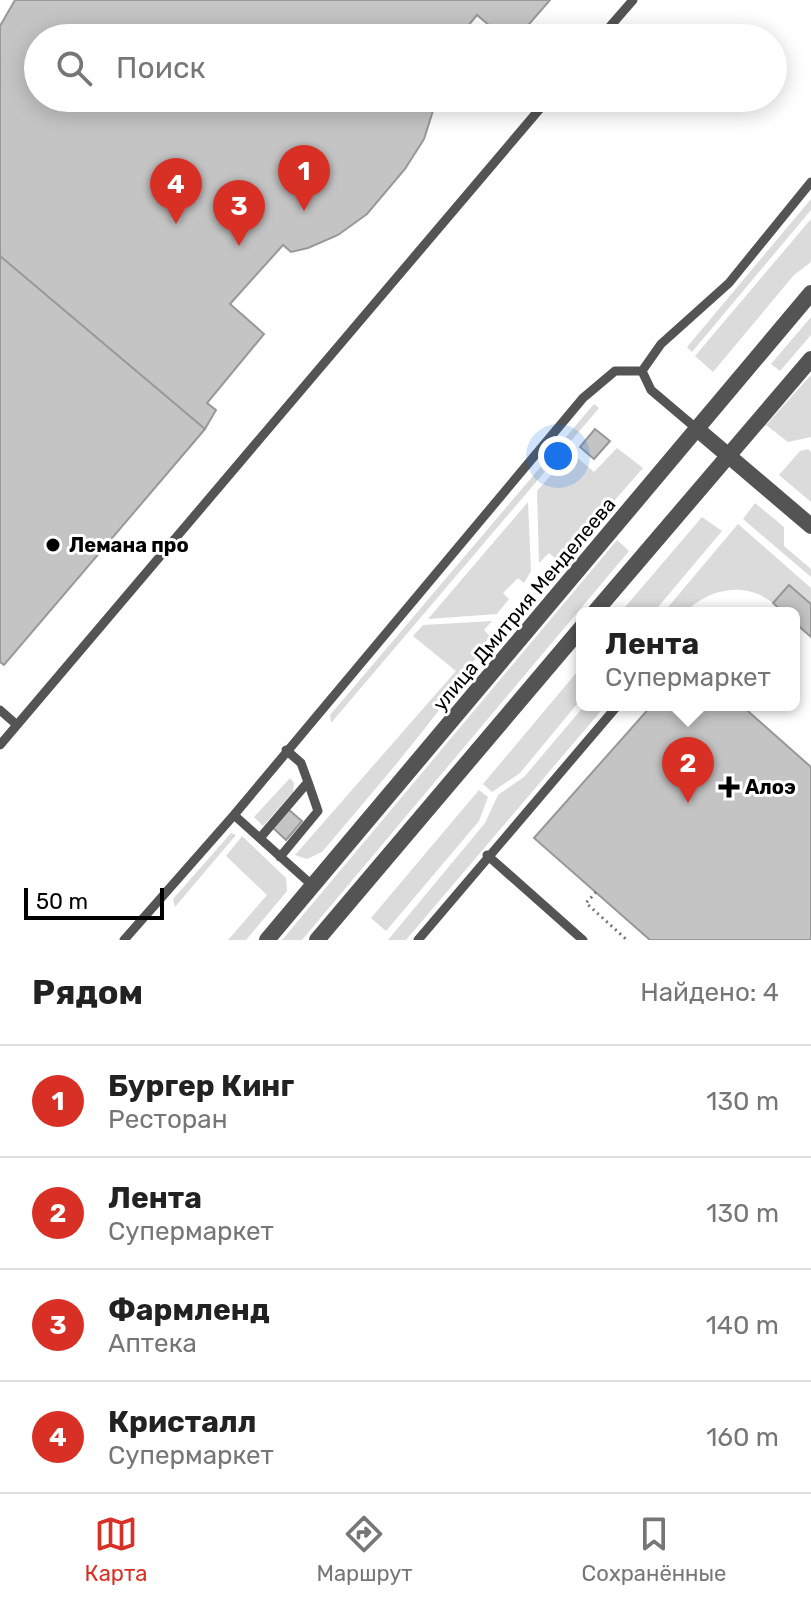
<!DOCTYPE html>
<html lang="ru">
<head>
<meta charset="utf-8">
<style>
  body { margin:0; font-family:Rubik,sans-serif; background:#f6f6f6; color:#222 }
  .scale { position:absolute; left:24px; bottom:20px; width:140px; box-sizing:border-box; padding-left:8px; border:4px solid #000; border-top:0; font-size:22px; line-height:28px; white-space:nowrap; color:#000; -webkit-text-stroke:6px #fff; paint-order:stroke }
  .you { position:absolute; left:558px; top:456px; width:28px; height:28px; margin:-20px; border:6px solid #fff; border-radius:50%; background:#1a73e8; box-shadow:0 0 0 12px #1a73e833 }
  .badge { display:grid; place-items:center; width:52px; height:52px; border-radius:50%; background:#d93025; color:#fff; font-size:26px; font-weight:700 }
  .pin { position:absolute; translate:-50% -66px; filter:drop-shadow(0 2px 4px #0008) }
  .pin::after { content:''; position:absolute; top:42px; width:28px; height:24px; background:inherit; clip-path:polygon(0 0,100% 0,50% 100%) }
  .popup { position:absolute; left:576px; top:607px; width:224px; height:104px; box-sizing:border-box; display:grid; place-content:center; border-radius:12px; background:#fff; filter:drop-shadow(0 2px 6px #0005); font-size:26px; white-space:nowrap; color:#767676 }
  .popup b { font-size:30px; color:#222 }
  .popup::after { content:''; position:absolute; left:50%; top:100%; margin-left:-16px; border:16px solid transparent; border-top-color:#fff }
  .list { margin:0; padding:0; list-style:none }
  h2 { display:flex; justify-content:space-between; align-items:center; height:104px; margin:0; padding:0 32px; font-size:34px }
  h2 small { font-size:26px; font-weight:400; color:#767676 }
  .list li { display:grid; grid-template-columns:52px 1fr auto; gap:24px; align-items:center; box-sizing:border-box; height:112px; padding:0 32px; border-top:2px solid #e0e0e0 }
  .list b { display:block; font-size:30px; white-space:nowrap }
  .list p { margin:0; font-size:26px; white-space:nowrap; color:#767676 }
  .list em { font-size:26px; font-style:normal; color:#767676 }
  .icon { flex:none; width:44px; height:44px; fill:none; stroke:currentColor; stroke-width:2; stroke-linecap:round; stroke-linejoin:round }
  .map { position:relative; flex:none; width:811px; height:940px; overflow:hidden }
  .search { position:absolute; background:#fff; box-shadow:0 4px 20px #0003; left:24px; right:24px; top:24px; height:88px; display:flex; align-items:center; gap:20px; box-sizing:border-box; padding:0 28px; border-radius:44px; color:#767676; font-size:30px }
  .sheet { height:552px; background:#fff }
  nav { display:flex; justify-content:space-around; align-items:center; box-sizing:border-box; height:112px; border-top:2px solid #e0e0e0; background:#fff; font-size:22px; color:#767676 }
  nav a { display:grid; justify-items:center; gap:4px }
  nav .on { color:#d93025 }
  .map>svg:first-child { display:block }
</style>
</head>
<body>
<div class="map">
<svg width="811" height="940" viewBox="0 0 811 940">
  <rect width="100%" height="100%" fill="#fff"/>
  <path fill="#dbdbdb" d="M 811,199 L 811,210 L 692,352 L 687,347 Z
    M 811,219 L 811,262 L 794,275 L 713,372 L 695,356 Z
    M 811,317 L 811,335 L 780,371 L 771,364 Z
    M 811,375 L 811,437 L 788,442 L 766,425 Z
    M 594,404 L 599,408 L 331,723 L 330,715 Z
    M 617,448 L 643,468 L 607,509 L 555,558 L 549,553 L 539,563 L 537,491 L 571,452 L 594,472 Z
    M 808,449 L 811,452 L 811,502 L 779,475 L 800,451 Z
    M 528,502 L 531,571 L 524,583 L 518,578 L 503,593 L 509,599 L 497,614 L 428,619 Z
    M 755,503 L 784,527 L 784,546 L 811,569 L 811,577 L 743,519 Z
    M 702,517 L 722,531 L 653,613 L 620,613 Z
    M 738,524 L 811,588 L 811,604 L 789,585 L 773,603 C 744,580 708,589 684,613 L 663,613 Z
    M 617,540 L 629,551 L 302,940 L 282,940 Z
    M 492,621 L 484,630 L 490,636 C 442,714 381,782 322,852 L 307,859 L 295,855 L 456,671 L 413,636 L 423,625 Z
    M 582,666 L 582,698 L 520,773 L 492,792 L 483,784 Z
    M 585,705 L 606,705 L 406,940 L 388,940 L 485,823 L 498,795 L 524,777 Z
    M 290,778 L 294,783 L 293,792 L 263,826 L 254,817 Z
    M 479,790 L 488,797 L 479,821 L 386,931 L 371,918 Z
    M 231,833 L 236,835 L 175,907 L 173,899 Z
    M 242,836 L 286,878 L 287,891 L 246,940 L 228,940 L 267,895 L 226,856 Z"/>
  <path fill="#c4c4c4" stroke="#989898" stroke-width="2" d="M 15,0 L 550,0 L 517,38 L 504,38 L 477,15 L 458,38 L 38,38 L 38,98 L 437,98 L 424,139 L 405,169 L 367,214 L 338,235 L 308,248 L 291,252 L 283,245 L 230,304 L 264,334 L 207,403 L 216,410 L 205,429 L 0,256 L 0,26 Z
    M 0,256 L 205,429 L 4,665 L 0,662 Z
    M 595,429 L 610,441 L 594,459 L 580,447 Z
    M 789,585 L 811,604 L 811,637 L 794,622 L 794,613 L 784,613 L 773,603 Z
    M 652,705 L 741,705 L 811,767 L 811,940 L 650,940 L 534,838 Z
    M 288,809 L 302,821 L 286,840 L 272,827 Z"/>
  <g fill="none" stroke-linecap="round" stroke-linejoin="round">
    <path stroke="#767676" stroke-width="3" stroke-dasharray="2 4" stroke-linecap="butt" d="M 596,892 L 586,903 L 627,940"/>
    <path stroke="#545454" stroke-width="9" d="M 600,38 L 633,0
      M 642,371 L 661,344 L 729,283 L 811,182
      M 642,371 L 651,390 L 697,429
      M 721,613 L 726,613
      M 0,710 L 17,725
      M 0,745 L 549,98
      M 234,815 L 313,886
      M 260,838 L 308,782 L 301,763 L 286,750
      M 487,855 L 583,940
      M 280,857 L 318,811 L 308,782
      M 124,940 L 234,815 L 583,398 L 615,371 L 642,371
      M 418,940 L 618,705"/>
    <path stroke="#545454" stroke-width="16" d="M 697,429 L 811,526"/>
    <path stroke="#545454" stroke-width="16" d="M 594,613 L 811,359
      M 267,940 L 811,293
      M 317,940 L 582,627"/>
  </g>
  <g fill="#000" stroke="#fff" stroke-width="3">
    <circle cx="53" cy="545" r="8"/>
    <path d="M725 775h8v8h8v8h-8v8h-8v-8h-8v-8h8z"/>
  </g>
  <g text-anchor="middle" stroke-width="6" stroke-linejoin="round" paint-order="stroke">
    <g font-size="20" font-weight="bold" fill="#000" stroke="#fff" text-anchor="start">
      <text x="69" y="552">Лемана про</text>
      <text x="745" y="794">Алоэ</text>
    </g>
    <g font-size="20" fill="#000" stroke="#fff">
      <text transform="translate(524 604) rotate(-50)" y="7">улица Дмитрия Менделеева</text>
    </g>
  </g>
</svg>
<div class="scale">50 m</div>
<div class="you"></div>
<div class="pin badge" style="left:304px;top:211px">1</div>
<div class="pin badge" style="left:688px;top:803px">2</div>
<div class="popup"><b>Лента</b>Супермаркет</div>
<div class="pin badge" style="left:239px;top:246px">3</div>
<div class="pin badge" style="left:176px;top:224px">4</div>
<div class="search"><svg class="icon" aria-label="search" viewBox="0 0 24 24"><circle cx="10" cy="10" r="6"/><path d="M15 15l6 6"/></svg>Поиск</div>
</div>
<section class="sheet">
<h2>Рядом<small>Найдено: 4</small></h2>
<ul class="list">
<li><span class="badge">1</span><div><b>Бургер Кинг</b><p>Ресторан</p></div><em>130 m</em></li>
<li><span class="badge">2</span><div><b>Лента</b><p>Супермаркет</p></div><em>130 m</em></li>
<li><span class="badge">3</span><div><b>Фармленд</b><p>Аптека</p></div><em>140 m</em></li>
<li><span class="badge">4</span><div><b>Кристалл</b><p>Супермаркет</p></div><em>160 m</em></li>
</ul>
</section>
<nav>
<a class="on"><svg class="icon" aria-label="map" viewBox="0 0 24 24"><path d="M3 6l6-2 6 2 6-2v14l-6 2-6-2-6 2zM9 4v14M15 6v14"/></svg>Карта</a>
<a><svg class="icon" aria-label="directions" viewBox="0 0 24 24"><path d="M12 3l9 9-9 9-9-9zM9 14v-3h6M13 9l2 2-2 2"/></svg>Маршрут</a>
<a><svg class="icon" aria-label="saved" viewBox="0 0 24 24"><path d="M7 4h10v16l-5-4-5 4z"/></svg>Сохранённые</a>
</nav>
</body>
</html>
